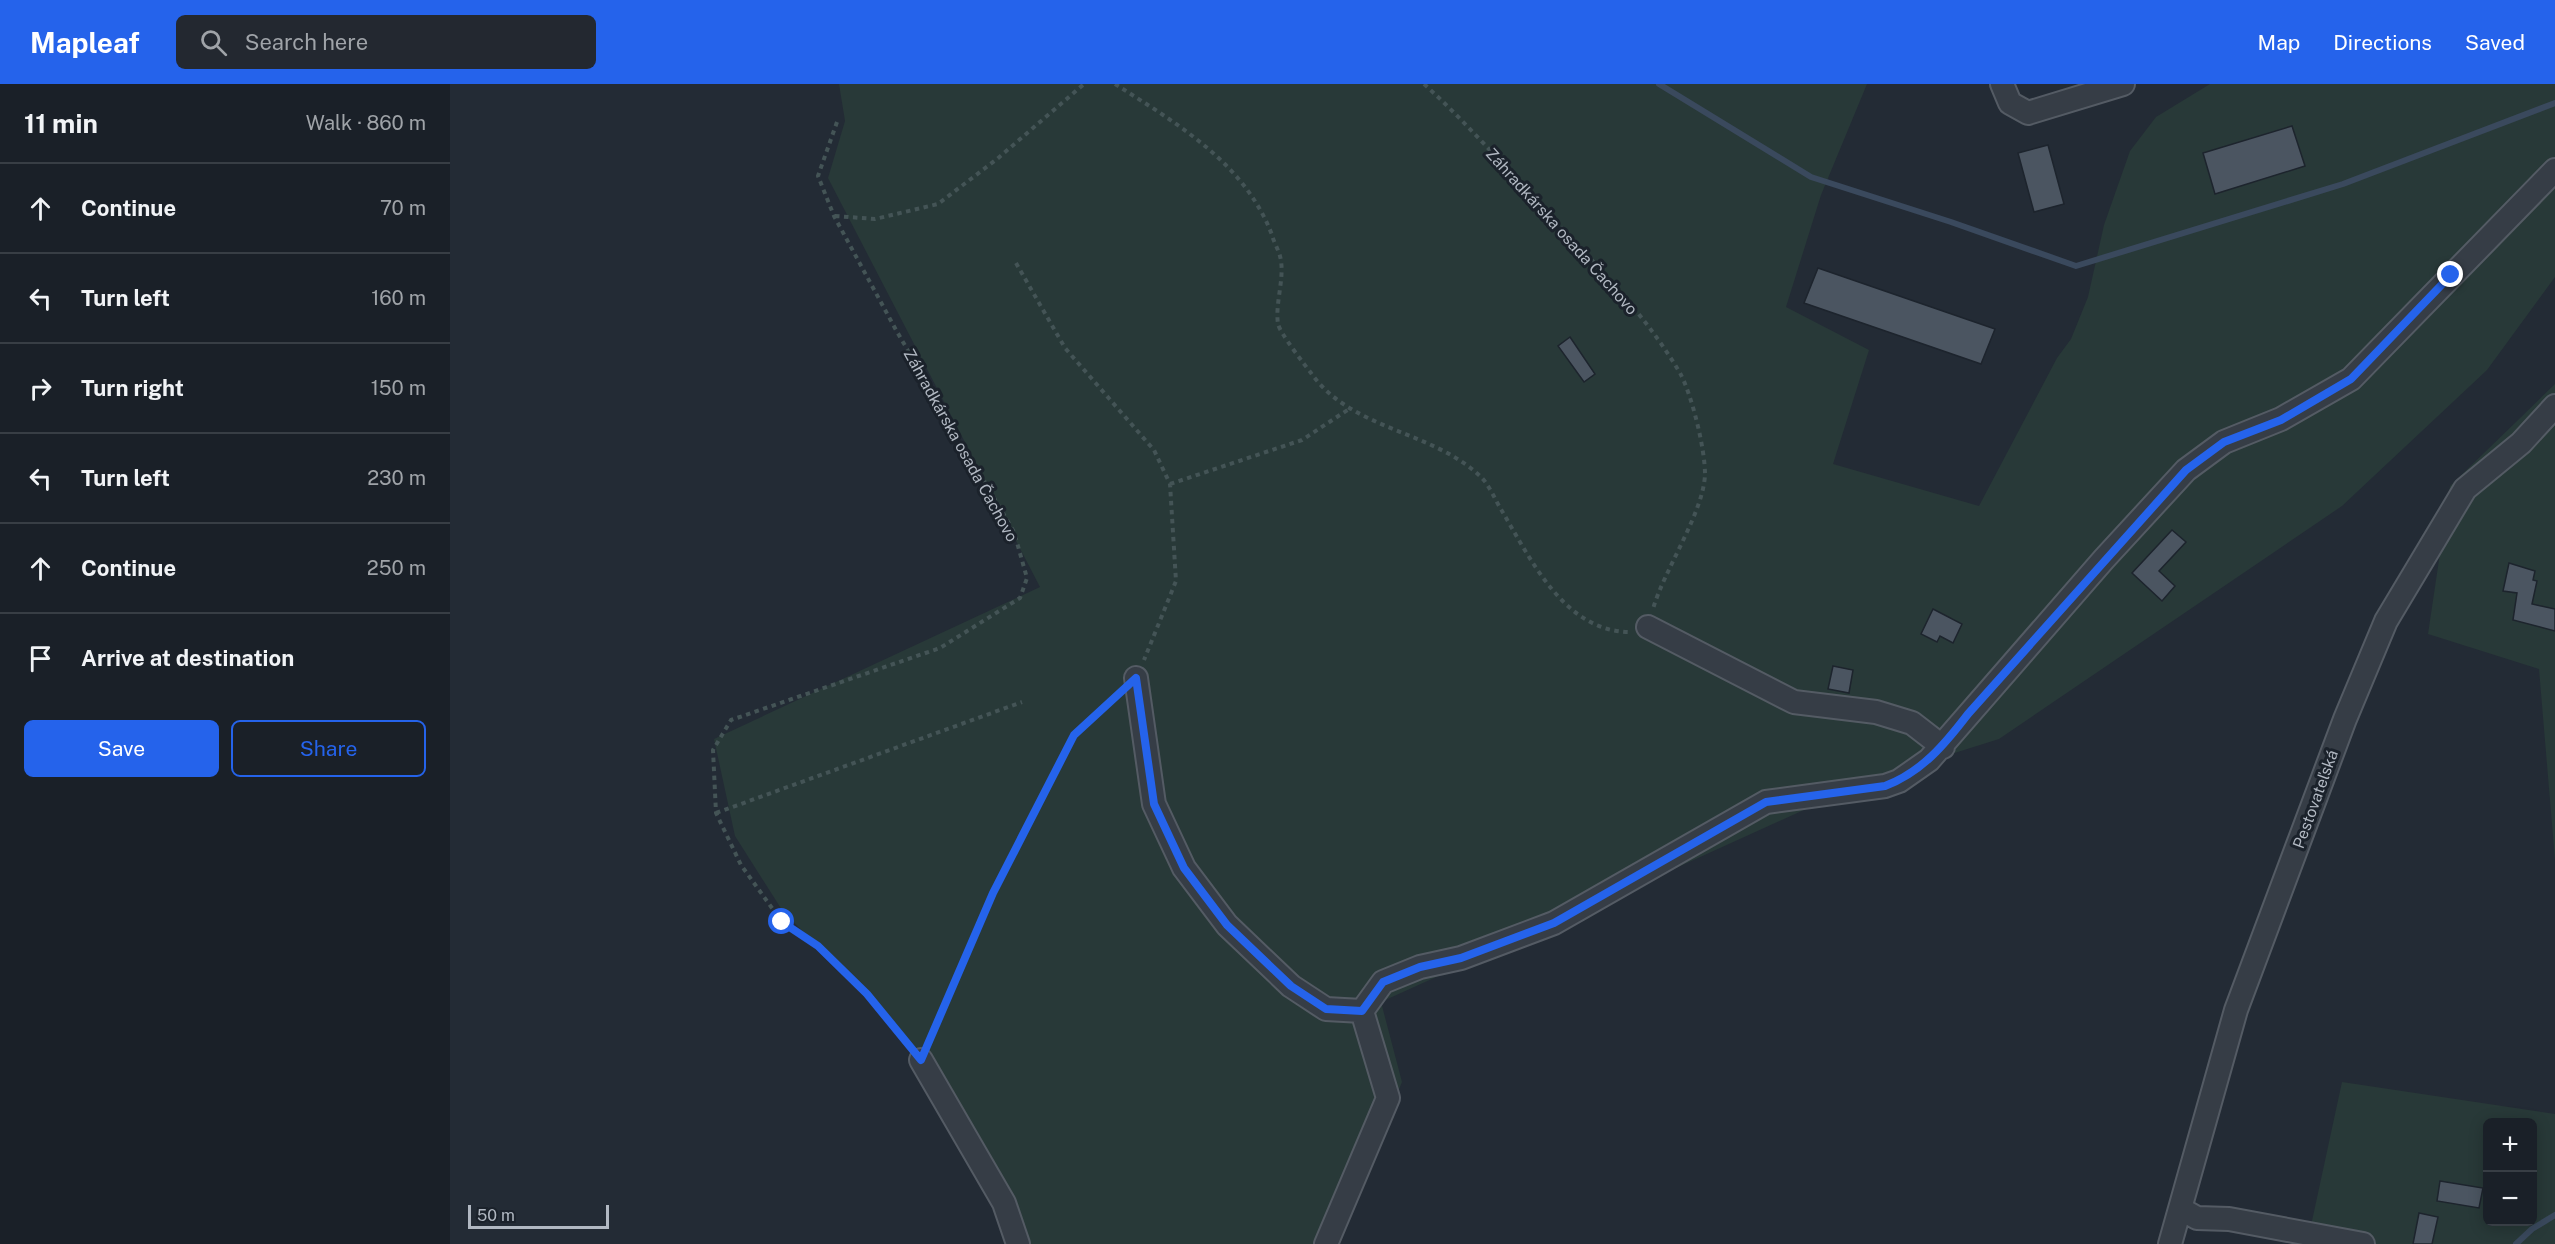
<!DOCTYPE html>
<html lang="en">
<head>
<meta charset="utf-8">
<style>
  body { margin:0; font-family:"Public Sans",sans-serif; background:#232830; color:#f1f3f6 }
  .controls { position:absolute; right:18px; bottom:18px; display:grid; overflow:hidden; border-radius:9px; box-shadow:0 3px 15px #0003 }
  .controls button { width:54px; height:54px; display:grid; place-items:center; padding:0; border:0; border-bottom:2px solid #383e45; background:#1a2028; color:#f1f3f6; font:30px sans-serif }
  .scale { position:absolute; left:18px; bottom:15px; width:141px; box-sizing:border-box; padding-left:6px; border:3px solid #b1b8c2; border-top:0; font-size:16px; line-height:21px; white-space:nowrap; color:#b1b8c2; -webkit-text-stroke:4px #1b222b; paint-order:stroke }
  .stop { position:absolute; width:18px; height:18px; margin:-14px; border:4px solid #2563eb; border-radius:50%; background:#fff }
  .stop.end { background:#2563eb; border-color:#fff; box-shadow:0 2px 6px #0008 }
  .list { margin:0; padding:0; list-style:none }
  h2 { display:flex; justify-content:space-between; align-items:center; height:78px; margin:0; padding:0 24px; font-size:26px }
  h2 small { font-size:20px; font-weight:400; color:#9fa3a8 }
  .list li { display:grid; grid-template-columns:39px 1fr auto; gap:18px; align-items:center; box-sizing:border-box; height:90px; padding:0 24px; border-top:2px solid #383e45 }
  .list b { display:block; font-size:22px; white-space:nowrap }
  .list em { font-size:20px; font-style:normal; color:#9fa3a8 }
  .actions { display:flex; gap:12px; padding:18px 24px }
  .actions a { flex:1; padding:14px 0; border:2px solid #2563eb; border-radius:9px; text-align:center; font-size:21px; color:#2563eb }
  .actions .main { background:#2563eb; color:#fff }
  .icon { flex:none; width:33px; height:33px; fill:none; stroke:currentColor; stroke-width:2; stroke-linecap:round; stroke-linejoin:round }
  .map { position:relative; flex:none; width:2105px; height:1160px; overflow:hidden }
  header { display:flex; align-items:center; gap:36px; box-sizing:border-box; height:84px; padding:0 30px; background:#2563eb; color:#fff }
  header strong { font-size:28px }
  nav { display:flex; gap:33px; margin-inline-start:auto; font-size:21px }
  .search { width:420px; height:54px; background:#232830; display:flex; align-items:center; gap:15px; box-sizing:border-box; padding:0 21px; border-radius:9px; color:#9fa3a8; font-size:22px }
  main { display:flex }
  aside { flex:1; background:#1a2028 }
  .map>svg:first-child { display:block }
</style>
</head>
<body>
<header>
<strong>Mapleaf</strong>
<div class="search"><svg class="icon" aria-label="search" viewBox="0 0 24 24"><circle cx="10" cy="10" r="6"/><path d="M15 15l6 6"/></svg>Search here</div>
<nav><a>Map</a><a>Directions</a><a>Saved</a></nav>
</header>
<main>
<aside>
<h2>11 min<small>Walk · 860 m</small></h2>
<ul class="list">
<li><svg class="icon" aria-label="ahead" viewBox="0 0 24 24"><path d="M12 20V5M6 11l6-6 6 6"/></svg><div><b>Continue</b></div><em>70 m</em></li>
<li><svg class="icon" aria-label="left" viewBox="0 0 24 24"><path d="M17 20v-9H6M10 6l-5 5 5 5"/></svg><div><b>Turn left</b></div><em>160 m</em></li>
<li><svg class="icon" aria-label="right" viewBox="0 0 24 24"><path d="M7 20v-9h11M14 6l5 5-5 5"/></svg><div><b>Turn right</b></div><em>150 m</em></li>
<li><svg class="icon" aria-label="left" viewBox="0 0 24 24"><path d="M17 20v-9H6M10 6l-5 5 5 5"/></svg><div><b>Turn left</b></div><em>230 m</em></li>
<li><svg class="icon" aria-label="ahead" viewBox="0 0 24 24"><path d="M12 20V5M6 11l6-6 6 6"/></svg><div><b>Continue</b></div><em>250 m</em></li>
<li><svg class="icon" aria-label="arrive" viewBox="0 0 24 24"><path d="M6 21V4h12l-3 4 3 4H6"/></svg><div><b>Arrive at destination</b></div></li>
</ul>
<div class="actions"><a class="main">Save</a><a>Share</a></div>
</aside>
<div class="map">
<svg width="2105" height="1160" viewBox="0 0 2105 1160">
  <rect width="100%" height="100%" fill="#232b35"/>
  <path fill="#283938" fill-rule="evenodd" d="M 389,0 L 1417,0 L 1371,111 L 1336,223 L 1419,266 L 1383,380 L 1529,422 L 1607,274 L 1621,255 L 1638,213 L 1654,141 L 1680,67 L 1706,33 L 1760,0 L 2105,0 L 2105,193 L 2037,286 L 1892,422 L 1549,655 L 1422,695 L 931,918 L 952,998 L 886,1160 L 579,1160 L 562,1114 L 491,990 L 332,826 L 285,752 L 264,655 L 590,503 L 378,94 L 395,37 Z
    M 2105,300 L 2105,776 L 2089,585 L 1978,550 L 2000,402 Z
    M 1892,998 L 2105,1030 L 2105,1160 L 1857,1160 ZM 2038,1038 L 2082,1038 L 2082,1138 L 2038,1138 Z"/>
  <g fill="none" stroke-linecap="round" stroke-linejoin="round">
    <path stroke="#3a495d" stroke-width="6" d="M 1209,0 L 1361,93 L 1501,138 L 1626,182 L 1893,100 L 2105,19
      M 2066,1160 L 2082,1145 L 2105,1131"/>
  </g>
  <path fill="#4b5561" stroke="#1d242d" stroke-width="1.5" d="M 1842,42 L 1855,82 L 1765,110 L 1753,69 Z
    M 1598,61 L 1614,120 L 1584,128 L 1568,69 Z
    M 1368,184 L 1545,245 L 1531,280 L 1354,219 Z
    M 1120,253 L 1145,290 L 1134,298 L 1108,262 Z
    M 1722,446 L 1736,458 L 1709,487 L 1725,502 L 1712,517 L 1682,489 Z
    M 2059,479 L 2085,487 L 2083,496 L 2087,497 L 2082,520 L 2105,525 L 2105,547 L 2063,536 L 2067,509 L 2053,507 Z
    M 1483,525 L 1512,540 L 1503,559 L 1490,552 L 1487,558 L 1471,550 Z
    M 1383,582 L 1403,586 L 1399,609 L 1378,605 Z
    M 1990,1097 L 2033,1104 L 2029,1124 L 1987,1117 Z
    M 1969,1129 L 1988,1133 L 1982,1160 L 1963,1160 Z"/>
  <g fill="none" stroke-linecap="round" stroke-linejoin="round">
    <defs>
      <path id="minor" d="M 1552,0 L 1560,19 L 1578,29 L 1673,0
        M 1198,543 L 1344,618 L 1426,628 L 1462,639 L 1493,663
        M 686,594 L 704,720 L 734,784 L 777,841 L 841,902 L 876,925 L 912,927
        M 471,976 L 554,1119 L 568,1160
        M 1731,1125 L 1747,1134 L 1779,1135 L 1913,1160
        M 876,1160 L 938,1014 L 912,927 L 933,898 L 970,883 L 1011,874 L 1104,839 L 1316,718 L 1435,702 L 1449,697 L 1479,676 L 1654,475 L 1736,386 L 1774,358 L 1831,335 L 1901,295 L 2105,86
        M 1720,1160 L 1786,926 L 1895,635 L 1936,537 L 2015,405 L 2071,359 L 2105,322"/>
    </defs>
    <use href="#minor" stroke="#545b64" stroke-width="26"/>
    <path stroke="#445456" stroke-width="4" stroke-dasharray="4.5 4.5" stroke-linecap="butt" d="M 665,0 C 726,39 795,79 822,151 C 824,159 830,168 831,177 C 834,197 825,220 828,240 C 830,249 854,280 861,289 C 901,346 981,346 1030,392 C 1039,400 1045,416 1052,427 C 1081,476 1115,548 1180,548
      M 974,0 C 1017,39 1054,82 1094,125 C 1142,177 1194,228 1230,289 C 1242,311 1255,365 1255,390 C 1254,428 1214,486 1203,525
      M 387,38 L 368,92 L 384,132 L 446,246 L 564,448 L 577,494 L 570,514 L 490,564 L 281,636 L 263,666 L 266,729 L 291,781 L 332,838 L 368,862 L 417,910 L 459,962
      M 385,132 L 425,135 L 488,120 L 547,75 L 634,0
      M 566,179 L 615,264 L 704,366 L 720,400 L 726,497 L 694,576
      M 720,400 L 852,356 L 899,325
      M 266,729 L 572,618
      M 478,958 L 543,809 L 625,651 L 669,610"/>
    <use href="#minor" stroke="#363d46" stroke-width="22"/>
  </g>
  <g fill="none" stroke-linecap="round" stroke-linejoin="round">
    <path stroke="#2563eb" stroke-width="8" d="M 332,838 L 368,862 L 417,910 L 471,976 L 543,809 L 624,651 L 686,594 L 704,720 L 734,784 L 777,841 L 841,902 L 876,925 L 912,927 L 933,898 L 970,883 L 1011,874 L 1104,839 L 1316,718 L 1435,702 C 1472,688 1495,660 1518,630 L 1736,386 L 1774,358 L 1831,336 L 1901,295 L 2001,191"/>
  </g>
  <g text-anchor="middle" stroke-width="6" stroke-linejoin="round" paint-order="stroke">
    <g font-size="16" fill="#b1b8c2" stroke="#1b222b">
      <text transform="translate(1112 147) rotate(48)" y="6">Záhradkárska osada Čachovo</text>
      <text transform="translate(511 361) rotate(61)" y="6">Záhradkárska osada Čachovo</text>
      <text transform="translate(1865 715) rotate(-70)" y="6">Pestovateľská</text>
    </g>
  </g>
</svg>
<div class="controls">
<button>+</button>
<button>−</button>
</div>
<div class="scale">50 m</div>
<div class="stop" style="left:332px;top:838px"></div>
<div class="stop end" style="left:2001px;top:191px"></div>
</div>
</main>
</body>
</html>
